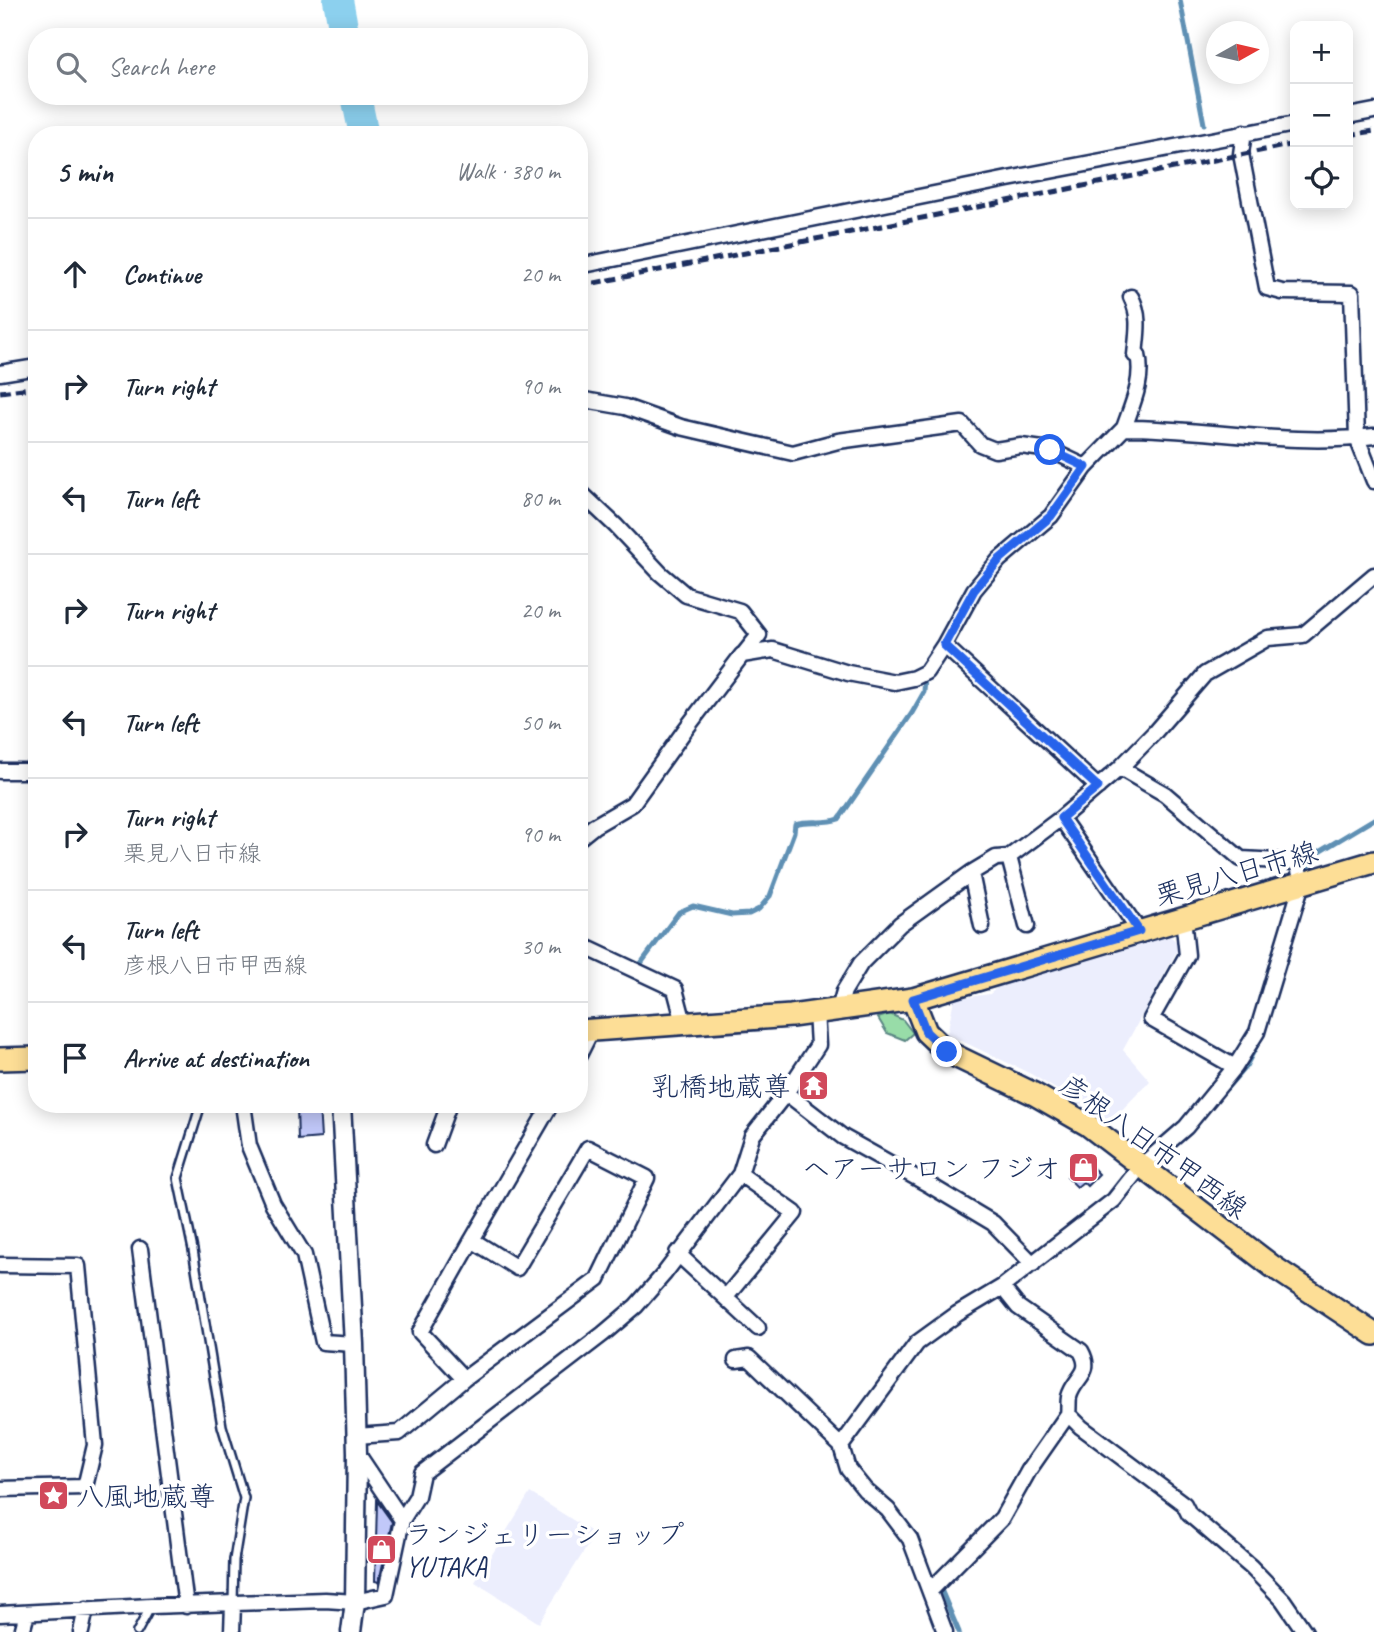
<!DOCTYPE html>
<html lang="en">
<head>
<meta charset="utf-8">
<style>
  body { margin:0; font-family:Caveat,"Klee One",sans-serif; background:#f2f2f3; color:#1f2937 }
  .controls { position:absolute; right:21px; top:21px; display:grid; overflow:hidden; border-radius:14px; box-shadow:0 4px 18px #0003 }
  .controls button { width:63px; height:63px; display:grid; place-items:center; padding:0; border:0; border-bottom:2px solid #e0e1e3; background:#fff; color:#1f2937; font:35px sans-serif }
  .compass { position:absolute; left:1206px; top:21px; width:63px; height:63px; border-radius:50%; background:#fff; box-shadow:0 4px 18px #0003; rotate:82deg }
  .stop { position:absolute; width:21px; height:21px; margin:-16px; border:5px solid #2563eb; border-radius:50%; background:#fff }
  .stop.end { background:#2563eb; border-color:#fff; box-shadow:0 2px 7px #0008 }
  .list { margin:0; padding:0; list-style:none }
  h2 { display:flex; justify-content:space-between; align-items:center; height:91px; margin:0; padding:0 28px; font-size:30px }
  h2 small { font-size:23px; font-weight:400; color:#747a83 }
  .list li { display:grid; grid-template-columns:46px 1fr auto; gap:21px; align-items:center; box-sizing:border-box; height:112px; padding:0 28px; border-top:2px solid #e0e1e3 }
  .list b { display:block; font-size:26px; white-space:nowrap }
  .list p { margin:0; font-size:23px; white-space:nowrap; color:#747a83 }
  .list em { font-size:23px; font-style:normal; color:#747a83 }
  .icon { flex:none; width:38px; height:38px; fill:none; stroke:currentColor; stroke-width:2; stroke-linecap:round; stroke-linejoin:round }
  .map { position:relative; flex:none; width:1374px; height:1632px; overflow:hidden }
  .search { position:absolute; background:#fff; box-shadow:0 4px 18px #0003; left:28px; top:28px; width:560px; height:77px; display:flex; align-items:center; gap:18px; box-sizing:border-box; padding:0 24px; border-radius:28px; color:#747a83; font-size:26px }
  .panel { position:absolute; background:#fff; box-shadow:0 4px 18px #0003; left:28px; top:126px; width:560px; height:987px; border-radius:28px }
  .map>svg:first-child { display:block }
</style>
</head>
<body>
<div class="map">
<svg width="1374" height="1632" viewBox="0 0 1374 1632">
  <rect width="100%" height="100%" fill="#fff"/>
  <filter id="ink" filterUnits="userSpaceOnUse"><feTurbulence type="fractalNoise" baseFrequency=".0143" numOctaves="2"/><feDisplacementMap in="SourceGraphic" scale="14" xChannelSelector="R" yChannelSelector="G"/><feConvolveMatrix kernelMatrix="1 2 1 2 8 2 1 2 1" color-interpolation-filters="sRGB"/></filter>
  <g filter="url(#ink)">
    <path fill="#eceefd" d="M 1167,933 L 1180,945 L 1123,1050 L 1150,1081 L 1110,1122 L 1031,1074 L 947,1034 L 954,999 L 990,994 L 1004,981 Z
      M 530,1493 L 595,1534 L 539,1623 L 475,1582 Z"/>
    <path fill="#98dca8" stroke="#5a8683" stroke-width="2" d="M 890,1014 L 903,1020 L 913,1033 L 905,1040 L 887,1033 L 878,1018 Z"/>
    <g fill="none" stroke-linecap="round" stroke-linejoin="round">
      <path stroke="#5f90b4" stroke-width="5" d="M 1180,0 L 1204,124
        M 1308,866 L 1314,855 L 1374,819
        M 639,966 L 679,912 L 693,906 L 732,915 L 749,914 L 759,909 L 770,896 L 794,832 L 795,824 C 812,819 822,825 839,819 L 912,713 L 924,692 L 925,677
        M 1227,1088 L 1246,1066 L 1257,1045
        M 942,1592 L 959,1632"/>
      <path stroke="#8cd0ee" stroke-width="30" d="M 338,0 L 345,37
        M 356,96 L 364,135"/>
    </g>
    <path fill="#c1c8f9" stroke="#1b2f5e" stroke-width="2" d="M 319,1105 L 321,1138 L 298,1140 L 297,1107 Z
      M 1084,1159 L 1099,1174 L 1087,1186 L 1083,1182 L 1077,1187 L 1067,1177 Z
      M 377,1501 L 392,1522 L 379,1582 L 375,1581 Z"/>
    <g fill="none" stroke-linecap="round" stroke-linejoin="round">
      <defs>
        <path id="service" d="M 201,1104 L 178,1178 L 193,1250 L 222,1426 L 244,1498 L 234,1560 L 233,1603
          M 137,1632 L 151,1606"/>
        <path id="minor" d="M 1348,116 L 1374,111
          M 1244,132 L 1241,154 L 1267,288 L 1282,292 L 1352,293 L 1357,438 L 1374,481
          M 579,266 L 1008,179 L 1295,124
          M 0,373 L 37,367
          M 579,399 L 625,407 L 681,427 L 793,453 L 838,441 L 962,424 L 980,444 L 995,450 L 1021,446 L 1050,450 L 1086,467
          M 1124,428 C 1132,405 1144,380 1138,355 L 1135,355 C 1137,334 1141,316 1131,297
          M 579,491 L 616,526 L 660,573 L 686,595 L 740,611 L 759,635 L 743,655
          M 944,645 L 1098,787
          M 0,771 L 37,771
          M 1061,818 L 1139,931
          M 579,838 L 594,826 L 632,804 L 685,730 L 742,655 L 773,650 L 848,673 L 895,682 L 914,678 L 926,672 L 944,645 L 974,590 L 999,560 L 1051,516 L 1086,467 L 1124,428 C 1208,428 1291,447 1374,436
          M 1009,857 L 1027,926
          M 971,873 L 982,926
          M 1183,918 L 1187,955 L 1151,1019 L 1235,1067
          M 579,944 L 675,989 L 684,1023
          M 839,1009 L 844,991 L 861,963 L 900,924 L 971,873 L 996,858 L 1009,857 L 1061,818 L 1120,768 L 1154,733 L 1205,674 L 1268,638 L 1303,635 L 1374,575
          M 579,1055 L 591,1031
          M 786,1093 L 843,1137 L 931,1186 L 993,1223 L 1033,1264
          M 243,1104 L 249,1146 L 273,1204 L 304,1255 L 323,1342 L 354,1344
          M 434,1145 L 449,1104
          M 140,1249 L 186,1606
          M 677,1253 L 758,1328
          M 0,1265 L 78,1266 L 95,1445 L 85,1487 L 0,1489
          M 1002,1287 L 1018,1307 L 1081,1351 C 1094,1374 1074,1377 1069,1397 C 1068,1402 1069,1408 1068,1414 L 1081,1427 L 1184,1504 L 1189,1514 L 1251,1567 L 1283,1600 L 1305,1632
          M 726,1297 L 795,1213 L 740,1174
          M 736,1360 L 749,1358 L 841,1446
          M 464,1379 L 420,1332 L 472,1240
          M 356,1436 L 399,1433 L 464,1379 L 598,1279 L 647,1178 L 588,1148 L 517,1268 L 472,1240 L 551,1104
          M 402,1520 L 417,1496 L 422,1473 L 603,1334 L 636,1306 L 664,1274 L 740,1174 L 752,1136 L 786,1093 L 818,1045 L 816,1012
          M 930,1591 L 1002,1518 L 1029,1470 L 1068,1414
          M 0,1614 L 151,1606 L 325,1600 L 355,1602 L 386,1595 L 402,1520 L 357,1453
          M 22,1632 L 27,1613
          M 81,1632 L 86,1609
          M 232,1632 L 233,1604
          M 945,1632 L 910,1539 L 888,1510 L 865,1490 L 848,1469 L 841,1446 L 917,1343 L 957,1314 L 1002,1287 L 1114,1200 L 1140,1167 L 1186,1127 L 1235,1067 L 1257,1032 L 1302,883 L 1297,862 L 1241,859 L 1165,794 L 1120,768"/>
        <path id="tertiary" d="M 341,1104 L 354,1344 L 357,1453 L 355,1602 L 351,1632"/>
        <path id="primary" d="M 913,999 L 926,1032 L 947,1052 L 1034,1094 L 1088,1125 L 1272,1266 L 1374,1334
          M 579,1031 L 791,1016 L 913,999 L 1374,862
          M 0,1059 L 37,1058"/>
      </defs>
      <use href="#service" stroke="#1b2f5e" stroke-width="12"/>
      <use href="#minor" stroke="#1b2f5e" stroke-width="19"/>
      <use href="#tertiary" stroke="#1b2f5e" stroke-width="23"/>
      <use href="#primary" stroke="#1b2f5e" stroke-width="26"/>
      <use href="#service" stroke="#fff" stroke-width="7"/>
      <use href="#minor" stroke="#fff" stroke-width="14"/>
      <use href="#tertiary" stroke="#fff" stroke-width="18"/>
      <use href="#primary" stroke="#fdde96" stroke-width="21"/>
      <path stroke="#1b2f5e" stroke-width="5" stroke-dasharray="10 5" stroke-linecap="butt" d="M 1348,135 L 1374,131
        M 579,286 L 1295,144
        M 0,392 L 37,387"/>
    </g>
  </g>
  <g fill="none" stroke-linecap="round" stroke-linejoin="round" filter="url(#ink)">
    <path stroke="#2563eb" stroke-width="9" d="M 947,1052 L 926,1032 L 913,999 L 1139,931 L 1061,818 L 1098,787 L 944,645 L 974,590 L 999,560 L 1051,516 L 1086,467 L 1050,450"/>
  </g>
  <defs>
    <symbol id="temple-square" viewBox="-11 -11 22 22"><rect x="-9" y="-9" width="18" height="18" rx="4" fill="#d1495b" stroke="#fff"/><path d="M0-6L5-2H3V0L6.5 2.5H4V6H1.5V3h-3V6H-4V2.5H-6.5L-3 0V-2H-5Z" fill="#fff"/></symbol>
    <symbol id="shop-square" viewBox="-11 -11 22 22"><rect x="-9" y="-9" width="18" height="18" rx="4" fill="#d1495b" stroke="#fff"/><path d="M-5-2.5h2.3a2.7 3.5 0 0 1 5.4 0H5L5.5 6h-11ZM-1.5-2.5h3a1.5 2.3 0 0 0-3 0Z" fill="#fff"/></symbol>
    <symbol id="sight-square" viewBox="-11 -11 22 22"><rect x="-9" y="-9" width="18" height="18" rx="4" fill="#d1495b" stroke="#fff"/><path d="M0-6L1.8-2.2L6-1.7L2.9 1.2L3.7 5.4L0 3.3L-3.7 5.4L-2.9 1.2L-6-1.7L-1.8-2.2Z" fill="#fff"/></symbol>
  </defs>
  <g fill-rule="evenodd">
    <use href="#temple-square" x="796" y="1068" width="35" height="35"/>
    <use href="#shop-square" x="1066" y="1150" width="35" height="35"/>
    <use href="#sight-square" x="36" y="1478" width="35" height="35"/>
    <use href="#shop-square" x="364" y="1532" width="35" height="35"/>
  </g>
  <g text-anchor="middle" stroke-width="7" stroke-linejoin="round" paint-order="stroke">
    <g font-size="28" fill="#1b2f5e" stroke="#fff">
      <text transform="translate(1236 873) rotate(-16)" y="10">栗見八日市線</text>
      <text transform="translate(1154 1146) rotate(36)" y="10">彦根八日市甲西線</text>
    </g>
    <g font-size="28" fill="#1b2f5e" stroke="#fff" text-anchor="end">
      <text x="791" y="1096">乳橋地蔵尊</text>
      <text x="1061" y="1178">ヘアーサロン フジオ</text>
      <text x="76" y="1506" text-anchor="start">八風地蔵尊</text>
      <text x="405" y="1544" text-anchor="start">ランジェリーショップ<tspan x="405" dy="32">YUTAKA</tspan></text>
    </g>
  </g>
</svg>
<div class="controls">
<button>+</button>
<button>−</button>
<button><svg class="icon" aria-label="locate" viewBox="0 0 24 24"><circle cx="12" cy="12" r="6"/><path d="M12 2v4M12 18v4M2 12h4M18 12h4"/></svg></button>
</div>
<svg class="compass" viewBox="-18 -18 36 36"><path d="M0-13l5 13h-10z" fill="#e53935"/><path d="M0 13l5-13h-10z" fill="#747a83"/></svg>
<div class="stop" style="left:1050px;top:450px"></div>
<div class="stop end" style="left:947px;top:1052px"></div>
<div class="search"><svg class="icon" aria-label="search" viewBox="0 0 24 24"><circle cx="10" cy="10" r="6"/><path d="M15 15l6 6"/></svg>Search here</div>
<section class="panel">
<h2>5 min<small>Walk · 380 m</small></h2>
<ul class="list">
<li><svg class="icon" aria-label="ahead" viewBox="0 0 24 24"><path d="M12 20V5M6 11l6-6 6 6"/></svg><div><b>Continue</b></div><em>20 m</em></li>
<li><svg class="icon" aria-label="right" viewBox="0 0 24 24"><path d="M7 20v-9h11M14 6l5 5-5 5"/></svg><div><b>Turn right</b></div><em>90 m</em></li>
<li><svg class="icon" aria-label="left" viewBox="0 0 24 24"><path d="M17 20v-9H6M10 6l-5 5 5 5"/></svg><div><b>Turn left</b></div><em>80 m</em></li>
<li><svg class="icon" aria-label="right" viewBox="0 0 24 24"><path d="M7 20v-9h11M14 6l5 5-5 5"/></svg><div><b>Turn right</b></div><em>20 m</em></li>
<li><svg class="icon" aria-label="left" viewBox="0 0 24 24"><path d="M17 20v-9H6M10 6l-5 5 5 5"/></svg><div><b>Turn left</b></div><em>50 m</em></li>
<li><svg class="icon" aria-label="right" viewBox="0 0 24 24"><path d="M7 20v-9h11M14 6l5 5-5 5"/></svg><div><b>Turn right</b><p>栗見八日市線</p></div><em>90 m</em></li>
<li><svg class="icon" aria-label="left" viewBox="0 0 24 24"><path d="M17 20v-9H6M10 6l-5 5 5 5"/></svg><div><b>Turn left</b><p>彦根八日市甲西線</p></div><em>30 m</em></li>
<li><svg class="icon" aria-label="arrive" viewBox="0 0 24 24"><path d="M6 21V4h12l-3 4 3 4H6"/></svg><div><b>Arrive at destination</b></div></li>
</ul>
</section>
</div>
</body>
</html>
